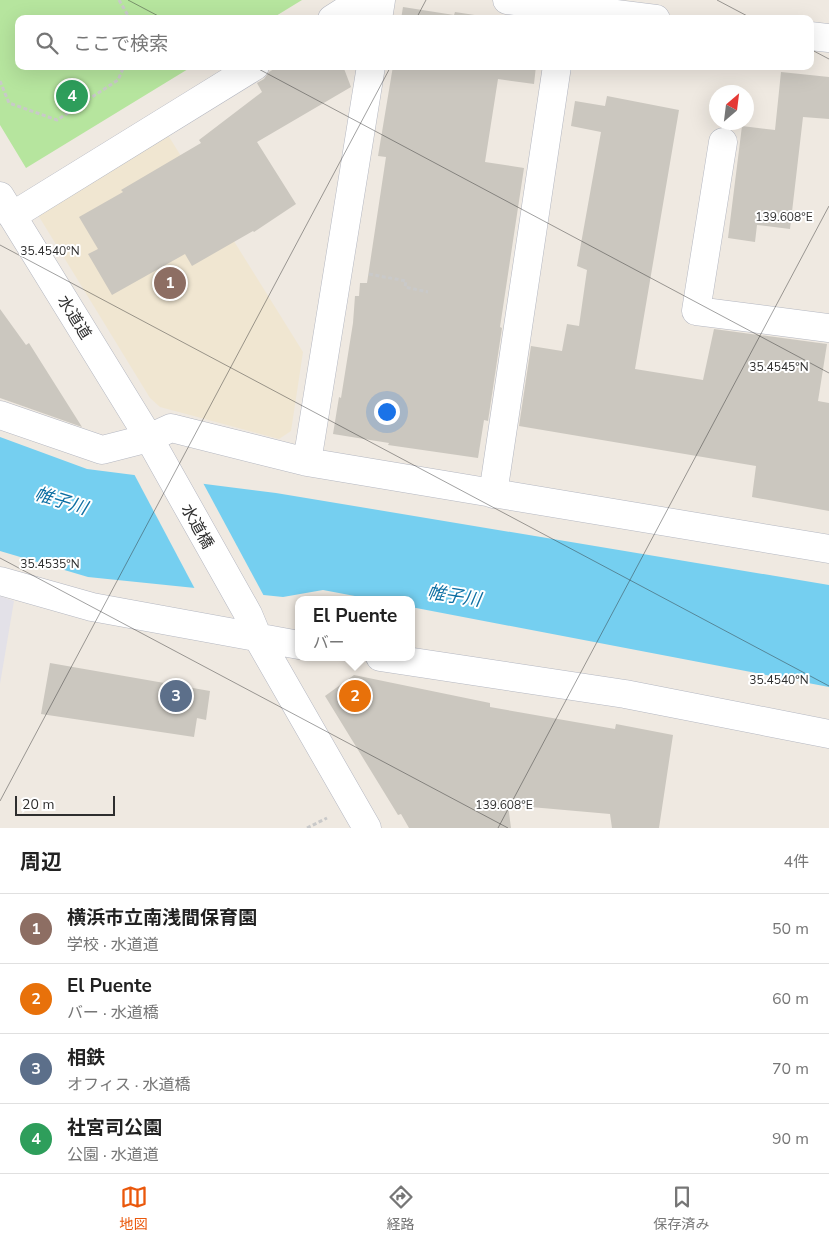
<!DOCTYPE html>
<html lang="ja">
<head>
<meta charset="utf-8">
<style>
  body { margin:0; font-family:"Nunito Sans","Noto Sans JP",sans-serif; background:#f2f2f2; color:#222 }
  .compass { position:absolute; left:709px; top:85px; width:45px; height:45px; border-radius:50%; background:#fff; box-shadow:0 5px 20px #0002; rotate:28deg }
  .scale { position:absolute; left:15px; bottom:12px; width:100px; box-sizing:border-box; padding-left:5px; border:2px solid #2e2e2e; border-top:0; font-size:14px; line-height:18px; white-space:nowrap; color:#2e2e2e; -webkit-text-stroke:4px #fff; paint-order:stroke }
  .you { position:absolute; left:386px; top:411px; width:18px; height:18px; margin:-12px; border:4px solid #fff; border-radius:50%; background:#1a73e8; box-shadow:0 0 0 8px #1a73e833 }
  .badge { display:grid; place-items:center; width:32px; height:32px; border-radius:50%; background:#ea580c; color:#fff; font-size:16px; font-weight:700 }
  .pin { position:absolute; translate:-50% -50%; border:2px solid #fff; box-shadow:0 1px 5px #0006 }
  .popup { position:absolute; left:295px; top:596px; width:120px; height:65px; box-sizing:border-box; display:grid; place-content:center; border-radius:10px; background:#fff; filter:drop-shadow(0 1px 4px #0005); font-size:16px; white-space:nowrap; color:#767676 }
  .popup b { font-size:19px; color:#222 }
  .popup::after { content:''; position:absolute; left:50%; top:100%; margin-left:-10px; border:10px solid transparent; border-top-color:#fff }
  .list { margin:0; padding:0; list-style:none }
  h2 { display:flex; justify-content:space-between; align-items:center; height:65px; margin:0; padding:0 20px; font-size:21px }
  h2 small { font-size:16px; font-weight:400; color:#767676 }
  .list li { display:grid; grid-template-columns:32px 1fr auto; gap:15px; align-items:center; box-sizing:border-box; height:70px; padding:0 20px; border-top:1px solid #e0e0e0 }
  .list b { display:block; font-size:19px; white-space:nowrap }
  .list p { margin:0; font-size:16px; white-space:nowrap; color:#767676 }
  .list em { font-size:16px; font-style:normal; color:#767676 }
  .icon { flex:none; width:28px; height:28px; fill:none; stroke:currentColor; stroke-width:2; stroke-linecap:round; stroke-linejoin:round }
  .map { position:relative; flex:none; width:829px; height:828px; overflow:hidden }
  .search { position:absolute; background:#fff; box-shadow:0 5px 20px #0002; left:15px; right:15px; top:15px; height:55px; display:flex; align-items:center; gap:12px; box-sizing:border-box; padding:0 18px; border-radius:10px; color:#767676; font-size:19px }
  .sheet { height:345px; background:#fff }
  nav { display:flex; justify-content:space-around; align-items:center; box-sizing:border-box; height:70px; border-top:1px solid #e0e0e0; background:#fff; font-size:14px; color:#767676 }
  nav a { display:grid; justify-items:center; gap:2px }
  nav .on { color:#ea580c }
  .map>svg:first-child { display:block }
</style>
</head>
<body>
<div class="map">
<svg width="829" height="828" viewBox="0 0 829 828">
  <rect width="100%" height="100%" fill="#efe9e1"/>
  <path fill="#e3e1e8" d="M 0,596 L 14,601 L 0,684 Z"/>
  <path fill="#f0e6d1" d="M 166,132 L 303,352 L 291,431 L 279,439 L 160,407 L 150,398 L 38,215 Z"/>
  <path fill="#b6e59e" d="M 0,0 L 302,0 L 271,19 L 19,19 L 19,66 L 193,66 L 26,168 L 0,125 Z"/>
  <path fill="#75cff0" d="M 0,437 L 87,469 L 276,493 L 829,585 L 829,687 L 411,607 L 411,600 L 376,600 L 323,590 L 283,597 L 88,577 L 0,551 Z"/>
  <path fill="#efe9e1" d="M 133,472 L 202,481 L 265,598 L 196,591 Z"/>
  <path fill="#cbc7bf" d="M 403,7 L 454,15 L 455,12 L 501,19 L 401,19 Z
    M 279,66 L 343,66 L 351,87 L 257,142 L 296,204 L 254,232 L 253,231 L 192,266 L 185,254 L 112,295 L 88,254 L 98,249 L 79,217 L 123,192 L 121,190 L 201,143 L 199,140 L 262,92 L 257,83 L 264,79 L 269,72 Z
    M 393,66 L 536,66 L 534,84 L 498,79 L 485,162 L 524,168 L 500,327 L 502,328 L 488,421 L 484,420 L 478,458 L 388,445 L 389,443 L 333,434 L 339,397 L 341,398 L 353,323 L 355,296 L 359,296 L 360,283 L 367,283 L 386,157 L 378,156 Z
    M 781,72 L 829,77 L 829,119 L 803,117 L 790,229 L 757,225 L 755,242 L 728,238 L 742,126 L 775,130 Z
    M 607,96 L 679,110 L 635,369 L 703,380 L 714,329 L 827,344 L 818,401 L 829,403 L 829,511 L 752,497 L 756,466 L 519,426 L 531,346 L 562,351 L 567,324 L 579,326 L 587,270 L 577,266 L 601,132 L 571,126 L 575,101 L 605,106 Z
    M 0,309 L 26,345 L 29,343 L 82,427 L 0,398 Z
    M 50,663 L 210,691 L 206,720 L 197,718 L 194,737 L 41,714 Z
    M 354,675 L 490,703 L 490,707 L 615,729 L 616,724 L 673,735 L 659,828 L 612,828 L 610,814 L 508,805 L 511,828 L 409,828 L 401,814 L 398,815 L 325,696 Z"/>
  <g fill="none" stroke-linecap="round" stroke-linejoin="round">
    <defs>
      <path id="minor" d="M 507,0 L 656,19
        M 332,19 L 362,0
        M 378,19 L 381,0
        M 810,36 L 829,38
        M 723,142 L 696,311 L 829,328
        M 0,196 L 149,438 L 248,614 L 258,638 L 367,828
        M 12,216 L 255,66
        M 0,415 L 102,450 L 149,438 L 171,428 L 307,462 L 829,549
        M 307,462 L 371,66
        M 493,494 L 557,66
        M 0,581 L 92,607 L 299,645
        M 380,657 L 625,694 L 829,734"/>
    </defs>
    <use href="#minor" stroke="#b4b7c1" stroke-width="29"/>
    <path stroke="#c9c9c9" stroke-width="3" stroke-dasharray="4 2.5" stroke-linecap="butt" d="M 119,0 L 130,19
      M 0,81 L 9,103 L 57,120 L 118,80 L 124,66
      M 369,274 L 406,281 L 405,287 L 428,292
      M 307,828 L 327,818"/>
    <use href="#minor" stroke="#fff" stroke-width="28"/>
  </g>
  <path fill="none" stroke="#2e2e2e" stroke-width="1" stroke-opacity="0.45" d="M 128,0 L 164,19M 717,0 L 753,19M 416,19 L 426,0M 810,49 L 829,59M 253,66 L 829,373M 0,245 L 829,686M 0,558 L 508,828M 0,801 L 391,66M 498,828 L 829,206"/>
  <g text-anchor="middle" stroke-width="4" stroke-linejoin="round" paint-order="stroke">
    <g font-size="16" fill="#2e2e2e" stroke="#fff">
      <text transform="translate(75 317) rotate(58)" y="6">水道道</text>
      <text transform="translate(198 526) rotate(61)" y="6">水道橋</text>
    </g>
    <g font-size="18" font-style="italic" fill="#0d6fa3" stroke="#fff">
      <text transform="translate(61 501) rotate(17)" y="6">帷子川</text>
      <text transform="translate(454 596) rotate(9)" y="6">帷子川</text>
    </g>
  </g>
  <g font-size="12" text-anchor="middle" fill="#2e2e2e" stroke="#fff" stroke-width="4" stroke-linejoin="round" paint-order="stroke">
    <text x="784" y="221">139.608°E</text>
    <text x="50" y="255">35.4540°N</text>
    <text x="779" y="371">35.4545°N</text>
    <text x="50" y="568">35.4535°N</text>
    <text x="779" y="684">35.4540°N</text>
    <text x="504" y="809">139.608°E</text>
  </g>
</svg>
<svg class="compass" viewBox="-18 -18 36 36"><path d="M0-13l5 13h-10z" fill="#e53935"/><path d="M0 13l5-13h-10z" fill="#767676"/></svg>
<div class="scale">20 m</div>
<div class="you"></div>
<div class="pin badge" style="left:170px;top:283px;background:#8d6e63">1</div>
<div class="pin badge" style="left:355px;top:696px;background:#e8710a">2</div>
<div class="popup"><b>El Puente</b>バー</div>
<div class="pin badge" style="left:176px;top:696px;background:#5c6f8a">3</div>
<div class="pin badge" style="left:72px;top:96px;background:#2e9e5b">4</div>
<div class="search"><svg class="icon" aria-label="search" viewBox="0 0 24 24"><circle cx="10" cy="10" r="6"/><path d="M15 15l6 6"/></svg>ここで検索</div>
</div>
<section class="sheet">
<h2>周辺<small>4件</small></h2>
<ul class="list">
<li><span class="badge" style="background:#8d6e63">1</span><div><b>横浜市立南浅間保育園</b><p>学校 · 水道道</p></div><em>50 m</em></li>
<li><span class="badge" style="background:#e8710a">2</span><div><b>El Puente</b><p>バー · 水道橋</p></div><em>60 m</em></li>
<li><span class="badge" style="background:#5c6f8a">3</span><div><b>相鉄</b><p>オフィス · 水道橋</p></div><em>70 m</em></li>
<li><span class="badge" style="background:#2e9e5b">4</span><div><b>社宮司公園</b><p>公園 · 水道道</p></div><em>90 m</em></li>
</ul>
</section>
<nav>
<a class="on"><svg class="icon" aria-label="map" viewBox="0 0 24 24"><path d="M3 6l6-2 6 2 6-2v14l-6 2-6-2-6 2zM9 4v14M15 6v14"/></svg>地図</a>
<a><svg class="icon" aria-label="directions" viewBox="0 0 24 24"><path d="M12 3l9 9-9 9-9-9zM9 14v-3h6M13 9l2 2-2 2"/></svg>経路</a>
<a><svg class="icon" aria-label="saved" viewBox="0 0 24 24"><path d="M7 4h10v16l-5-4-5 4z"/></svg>保存済み</a>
</nav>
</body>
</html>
